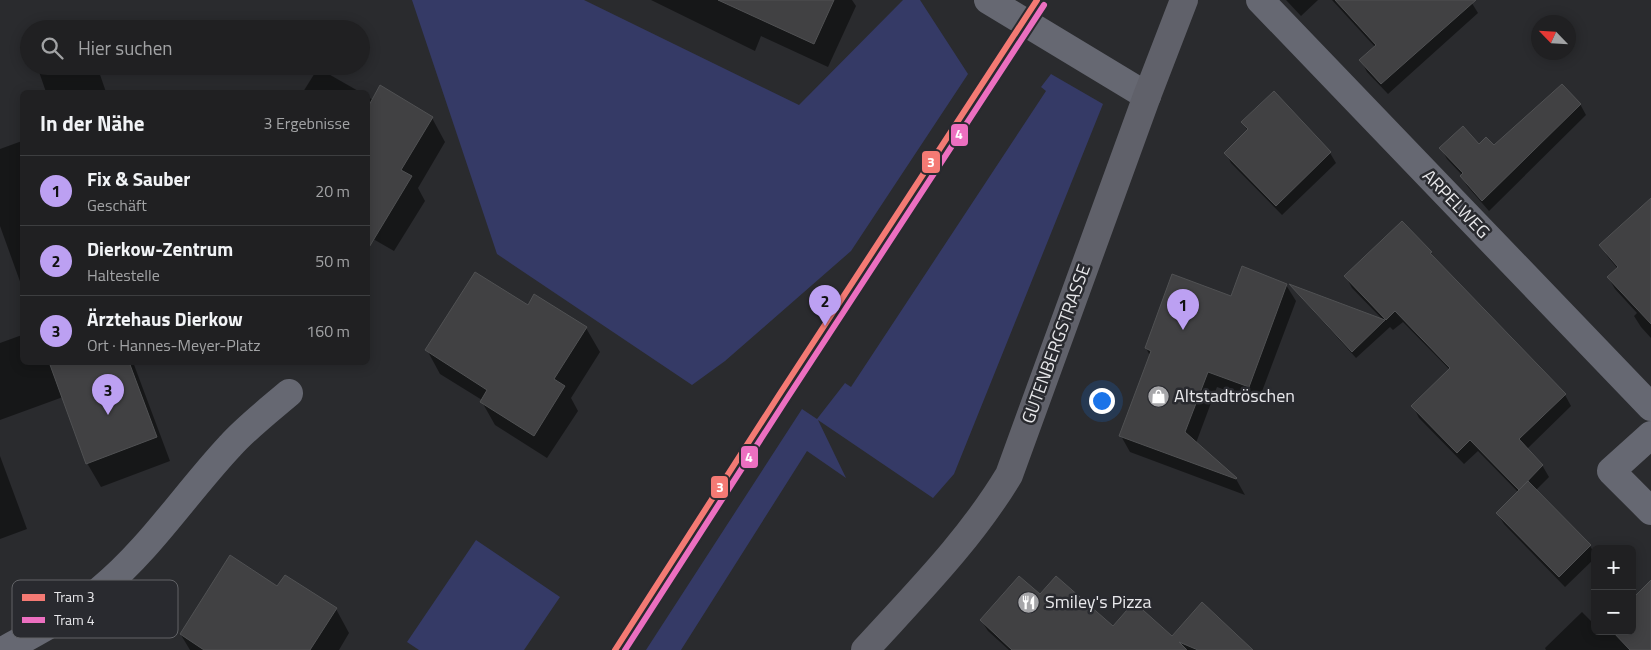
<!DOCTYPE html>
<html lang="de">
<head>
<meta charset="utf-8">
<style>
  body { margin:0; font-family:"Titillium Web",sans-serif; background:#28282a; color:#f1f3f6 }
  .controls { position:absolute; right:15px; bottom:15px; display:grid; overflow:hidden; border-radius:8px; box-shadow:0 2px 12px #0003 }
  .controls button { width:45px; height:45px; display:grid; place-items:center; padding:0; border:0; border-bottom:1px solid #3d3e40; background:#202022; color:#f1f3f6; font:25px sans-serif }
  .compass { position:absolute; left:1531px; top:15px; width:45px; height:45px; border-radius:50%; background:#202022; box-shadow:0 2px 12px #0003; rotate:295deg }
  .you { position:absolute; left:1101px; top:400px; width:18px; height:18px; margin:-12px; border:4px solid #fff; border-radius:50%; background:#1a73e8; box-shadow:0 0 0 8px #1a73e833 }
  .badge { display:grid; place-items:center; width:32px; height:32px; border-radius:50%; background:#bca0f2; color:#111; font-size:16px; font-weight:700 }
  .pin { position:absolute; translate:-50% -41px; filter:drop-shadow(0 1px 2px #0008) }
  .pin::after { content:''; position:absolute; top:26px; width:18px; height:15px; background:inherit; clip-path:polygon(0 0,100% 0,50% 100%) }
  .list { margin:0; padding:0; list-style:none }
  h2 { display:flex; justify-content:space-between; align-items:center; height:65px; margin:0; padding:0 20px; font-size:21px }
  h2 small { font-size:16px; font-weight:400; color:#a2a3a5 }
  .list li { display:grid; grid-template-columns:32px 1fr auto; gap:15px; align-items:center; box-sizing:border-box; height:70px; padding:0 20px; border-top:1px solid #3d3e40 }
  .list b { display:block; font-size:19px; white-space:nowrap }
  .list p { margin:0; font-size:16px; white-space:nowrap; color:#a2a3a5 }
  .list em { font-size:16px; font-style:normal; color:#a2a3a5 }
  .icon { flex:none; width:28px; height:28px; fill:none; stroke:currentColor; stroke-width:2; stroke-linecap:round; stroke-linejoin:round }
  .map { position:relative; flex:none; width:1651px; height:650px; overflow:hidden }
  .search { position:absolute; background:#202022; box-shadow:0 2px 12px #0003; left:20px; top:20px; width:350px; height:55px; display:flex; align-items:center; gap:12px; box-sizing:border-box; padding:0 18px; border-radius:28px; color:#a2a3a5; font-size:19px }
  .panel { position:absolute; background:#202022; box-shadow:0 2px 12px #0003; left:20px; top:90px; width:350px; height:275px; border-radius:8px }
  .map>svg:first-child { display:block }
</style>
</head>
<body>
<div class="map">
<svg width="1651" height="650" viewBox="0 0 1651 650">
  <rect width="100%" height="100%" fill="#2a2b2e"/>
  <path fill="#353a66" d="M 412,0 L 584,0 L 799,105 L 903,0 L 920,0 L 968,74 L 851,251 L 725,361 L 692,385 L 497,254 Z
    M 1051,74 L 1103,104 L 954,474 L 933,498 L 818,420 L 846,478 L 807,451 L 681,650 L 646,650 L 802,409 L 817,419 L 845,383 L 851,387 L 1046,91 L 1041,87 Z
    M 476,540 L 560,597 L 524,650 L 419,650 L 407,642 Z"/>
  <path fill="#0007" d="M 651,0 L 852,0 L 856,6 L 828,67 L 761,36 L 755,51 Z
    M 1286,0 L 1318,0 L 1301,16 Z
    M 1332,0 L 1470,0 L 1478,13 L 1388,94 L 1367,72 L 1361,60 L 1375,47 Z
    M 37,66 L 97,66 L 106,92 L 46,92 Z
    M 318,68 L 360,92 L 303,92 Z
    M 1274,93 L 1330,153 L 1336,163 L 1282,215 L 1231,163 L 1226,153 L 1248,131 L 1242,122 Z
    M 368,97 L 373,100 L 432,118 L 445,142 L 418,188 L 425,201 L 394,251 L 368,236 Z
    M 1580,104 L 1586,115 L 1489,211 L 1468,187 L 1461,176 L 1462,175 L 1447,159 L 1441,148 L 1494,147 Z
    M 22,141 L 22,287 L 0,226 L 0,149 Z
    M 1651,198 L 1651,338 L 1641,327 L 1634,316 L 1637,313 L 1615,289 L 1608,277 L 1618,269 L 1608,257 L 1601,246 Z
    M 1402,223 L 1431,253 L 1436,261 L 1565,395 L 1571,406 L 1527,449 L 1542,465 L 1549,477 L 1536,490 L 1590,546 L 1595,554 L 1595,558 L 1565,587 L 1504,524 L 1497,513 L 1518,492 L 1478,451 L 1464,464 L 1419,418 L 1413,406 L 1450,370 L 1403,322 L 1393,330 L 1390,327 L 1356,358 L 1292,287 L 1385,322 L 1352,288 L 1346,277 Z
    M 1286,285 L 1296,301 L 1258,402 L 1217,387 L 1196,443 L 1236,479 L 1245,495 L 1130,452 L 1121,436 L 1150,356 L 1146,348 L 1231,297 Z
    M 528,307 L 586,328 L 600,352 L 571,398 L 578,411 L 547,458 L 495,425 L 482,402 L 482,400 L 440,374 L 427,350 Z
    M 22,335 L 22,362 L 133,362 L 170,461 L 101,487 L 87,463 L 63,397 L 0,420 L 0,343 Z
    M 0,456 L 27,529 L 0,539 Z
    M 278,588 L 336,609 L 349,633 L 339,650 L 190,650 L 181,635 Z
    M 1040,595 L 1113,627 L 1252,650 L 1009,650 L 988,631 L 981,620 Z
    M 1651,606 L 1651,650 L 1546,650 L 1545,648 L 1582,612 L 1595,625 L 1595,631 L 1632,631 Z"/>
  <path fill="#414143" stroke="#505153" d="M 718,0 L 834,0 L 814,44 Z
    M 1335,0 L 1476,0 L 1381,84 L 1359,60 L 1376,45 Z
    M 1562,84 L 1581,104 L 1482,201 L 1460,176 L 1463,173 L 1439,148 L 1463,126 L 1479,144 L 1486,137 L 1494,145 Z
    M 380,85 L 433,117 L 401,170 L 412,176 L 368,249 L 368,107 Z
    M 1274,91 L 1331,152 L 1276,206 L 1224,153 L 1248,129 L 1241,122 Z
    M 1651,198 L 1651,324 L 1607,277 L 1618,267 L 1599,245 Z
    M 1402,221 L 1432,252 L 1430,253 L 1566,394 L 1519,439 L 1543,465 L 1519,490 L 1470,440 L 1457,453 L 1411,406 L 1450,368 L 1395,311 L 1386,320 L 1344,276 Z
    M 1242,266 L 1287,284 L 1249,387 L 1208,372 L 1185,432 L 1237,478 L 1236,479 L 1119,436 L 1151,351 L 1145,348 L 1172,274 L 1231,296 Z
    M 475,272 L 528,305 L 534,294 L 587,327 L 554,379 L 565,386 L 534,436 L 480,402 L 487,390 L 425,350 Z
    M 1289,284 L 1385,320 L 1352,352 Z
    M 49,362 L 129,362 L 157,437 L 86,464 Z
    M 1528,481 L 1591,545 L 1559,577 L 1496,513 Z
    M 230,555 L 277,586 L 285,575 L 337,608 L 310,650 L 204,650 L 180,634 Z
    M 1019,576 L 1040,594 L 1056,576 L 1113,626 L 1134,602 L 1172,636 L 1202,602 L 1253,650 L 1198,650 L 1179,642 L 1187,650 L 1012,650 L 980,620 Z
    M 1651,580 L 1651,650 L 1630,650 L 1612,631 L 1632,631 L 1632,599 Z"/>
  <g fill="none" stroke-linecap="round" stroke-linejoin="round">
    <path stroke="#666872" stroke-width="28" d="M 988,0 L 1147,96
      M 1260,0 L 1651,407
      M 1651,435 L 1611,471 L 1651,511
      M 4,650 C 37,632 71,614 100,590 C 150,549 186,493 230,446 C 247,427 269,410 289,393"/>
    <path stroke="#60616a" stroke-width="28" d="M 865,650 C 916,594 970,540 1009,475 L 1147,96 L 1184,0"/>
    <defs>
      <path id="tram-1" d="M 615,650 L 779,395 L 1037,0"/>
      <path id="tram-2" d="M 625,650 L 786,400 L 1044,5"/>
    </defs>
    <use href="#tram-1" stroke="#292a2f" stroke-width="10"/>
    <use href="#tram-2" stroke="#292a2f" stroke-width="10"/>
    <use href="#tram-1" stroke="#f47a74" stroke-width="6"/>
    <use href="#tram-2" stroke="#ec6fc0" stroke-width="6"/>
  </g>
  <defs>
    <symbol id="shop-disc" viewBox="-11 -11 22 22"><circle r="9.5" fill="#a6a6a9" stroke="#292a2f"/><path d="M-5-2.5h2.3a2.7 3.5 0 0 1 5.4 0H5L5.5 6h-11ZM-1.5-2.5h3a1.5 2.3 0 0 0-3 0Z" fill="#fff"/></symbol>
    <symbol id="restaurant-disc" viewBox="-11 -11 22 22"><circle r="9.5" fill="#a6a6a9" stroke="#292a2f"/><path d="M-5-6h1v4h1v-4h1v4h1v-4h1v5L-1.5 .5V6h-2V.5L-5-1ZM5-6V6H3V1.5H1.5Q1.5-4 5-6Z" fill="#fff"/></symbol>
  </defs>
  <g fill-rule="evenodd">
    <use href="#shop-disc" x="1146" y="384" width="25" height="25"/>
    <use href="#restaurant-disc" x="1016" y="590" width="25" height="25"/>
  </g>
  <g text-anchor="middle" stroke-width="5" stroke-linejoin="round" paint-order="stroke">
    <g font-size="18" fill="#e8e8eb" stroke="#292a2f">
      <text transform="translate(1456 204) rotate(46)" y="6">ARPELWEG</text>
      <text transform="translate(1056 344) rotate(-70)" y="6">GUTENBERGSTRASSE</text>
    </g>
    <g font-size="18" fill="#e8e8eb" stroke="#292a2f" text-anchor="start">
      <text x="1174" y="402">Altstadtröschen</text>
      <text x="1045" y="608">Smiley's Pizza</text>
    </g>
  </g>
  <rect x="12" y="580" width="166" height="58" rx="8" fill="#292a2f" stroke="#626367" stroke-width="1"/>
  <rect x="22" y="594" width="23" height="7" fill="#f47a74"/>
  <rect x="22" y="617" width="23" height="6" fill="#ec6fc0"/>
  <g font-size="14" fill="#e8e8eb">
    <text x="54" y="602">Tram 3</text>
    <text x="54" y="625">Tram 4</text>
  </g>
  <g stroke="#292a2f" stroke-width="2">
    <rect x="950" y="123" width="19" height="24" rx="5" fill="#ec6fc0"/>
    <rect x="921" y="150" width="20" height="24" rx="5" fill="#f47a74"/>
    <rect x="740" y="445" width="19" height="24" rx="5" fill="#ec6fc0"/>
    <rect x="710" y="475" width="19" height="24" rx="5" fill="#f47a74"/>
  </g>
  <g font-size="14" text-anchor="middle" font-weight="bold" fill="#fff">
    <text x="959" y="139">4</text>
    <text x="931" y="167">3</text>
    <text x="749" y="462">4</text>
    <text x="720" y="492">3</text>
  </g>
</svg>
<div class="controls">
<button>+</button>
<button>−</button>
</div>
<svg class="compass" viewBox="-18 -18 36 36"><path d="M0-13l5 13h-10z" fill="#e53935"/><path d="M0 13l5-13h-10z" fill="#a2a3a5"/></svg>
<div class="you"></div>
<div class="pin badge" style="left:1183px;top:330px">1</div>
<div class="pin badge" style="left:825px;top:326px">2</div>
<div class="pin badge" style="left:108px;top:415px">3</div>
<div class="search"><svg class="icon" aria-label="search" viewBox="0 0 24 24"><circle cx="10" cy="10" r="6"/><path d="M15 15l6 6"/></svg>Hier suchen</div>
<section class="panel">
<h2>In der Nähe<small>3 Ergebnisse</small></h2>
<ul class="list">
<li><span class="badge">1</span><div><b>Fix &amp; Sauber</b><p>Geschäft</p></div><em>20 m</em></li>
<li><span class="badge">2</span><div><b>Dierkow-Zentrum</b><p>Haltestelle</p></div><em>50 m</em></li>
<li><span class="badge">3</span><div><b>Ärztehaus Dierkow</b><p>Ort · Hannes-Meyer-Platz</p></div><em>160 m</em></li>
</ul>
</section>
</div>
</body>
</html>
